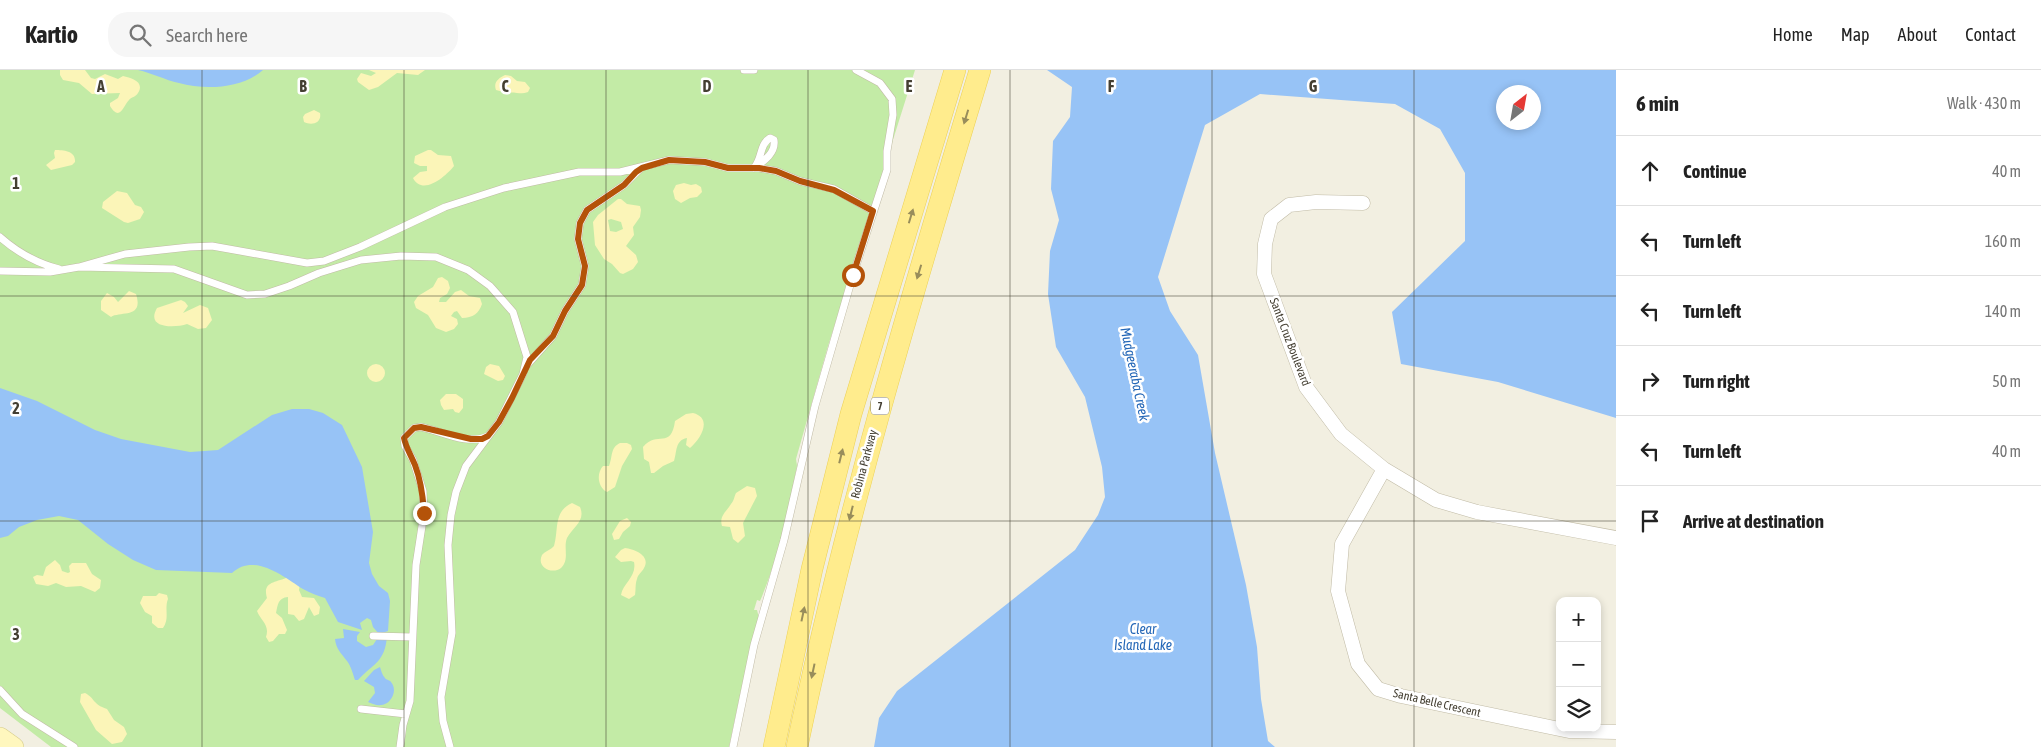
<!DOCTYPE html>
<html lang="en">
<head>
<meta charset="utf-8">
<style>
  body { margin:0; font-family:"Asap Condensed",sans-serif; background:#f6f6f6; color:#222 }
  .controls { position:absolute; right:15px; bottom:15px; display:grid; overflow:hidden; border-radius:10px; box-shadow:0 2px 8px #0003 }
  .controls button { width:45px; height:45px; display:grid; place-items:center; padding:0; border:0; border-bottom:1px solid #e0e0e0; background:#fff; color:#222; font:25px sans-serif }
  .compass { position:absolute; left:1496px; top:15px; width:45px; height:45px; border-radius:50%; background:#fff; box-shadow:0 2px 8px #0003; rotate:31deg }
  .stop { position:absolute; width:15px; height:15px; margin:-11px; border:4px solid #b45309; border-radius:50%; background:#fff }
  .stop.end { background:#b45309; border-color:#fff; box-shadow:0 1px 5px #0008 }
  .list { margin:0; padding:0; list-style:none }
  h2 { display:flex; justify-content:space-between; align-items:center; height:65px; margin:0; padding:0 20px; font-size:21px }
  h2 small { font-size:16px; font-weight:400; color:#767676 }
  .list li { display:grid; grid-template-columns:32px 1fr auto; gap:15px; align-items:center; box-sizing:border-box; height:70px; padding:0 20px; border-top:1px solid #e0e0e0 }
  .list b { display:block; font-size:19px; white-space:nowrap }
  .list em { font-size:16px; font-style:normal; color:#767676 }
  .icon { flex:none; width:28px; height:28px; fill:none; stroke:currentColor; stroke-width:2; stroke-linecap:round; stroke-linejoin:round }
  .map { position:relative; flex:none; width:1616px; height:677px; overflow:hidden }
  header { display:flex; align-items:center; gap:30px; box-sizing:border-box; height:70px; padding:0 25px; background:#fff; border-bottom:1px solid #e0e0e0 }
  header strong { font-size:24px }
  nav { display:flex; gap:28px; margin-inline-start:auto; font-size:18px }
  .search { width:350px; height:45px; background:#f6f6f6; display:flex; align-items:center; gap:12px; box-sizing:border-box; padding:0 18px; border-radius:20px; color:#767676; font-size:19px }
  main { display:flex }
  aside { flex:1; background:#fff }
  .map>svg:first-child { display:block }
</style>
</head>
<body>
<header>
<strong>Kartio</strong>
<div class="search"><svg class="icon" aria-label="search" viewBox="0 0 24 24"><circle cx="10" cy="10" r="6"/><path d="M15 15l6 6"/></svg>Search here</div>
<nav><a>Home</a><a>Map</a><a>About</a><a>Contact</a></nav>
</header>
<main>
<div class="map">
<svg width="1616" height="677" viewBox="0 0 1616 677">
  <rect width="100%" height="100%" fill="#f2efe1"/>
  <path fill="#c3eba6" d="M 0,0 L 915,0 L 828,276 L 796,389 L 797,396 C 788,441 778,489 760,531 L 757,530 L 754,540 L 757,540 L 759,548 L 747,592 L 729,677 L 51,677 L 0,638 Z"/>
  <path fill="#fbf5b8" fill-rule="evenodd" d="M 60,0 L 85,0 L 91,8 L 95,9 L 105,4 L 118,9 L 123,6 C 132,8 145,12 138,23 C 136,27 131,27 129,30 C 123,36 120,52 110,36 L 110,33 L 118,28 L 120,23 L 92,24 L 79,13 L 63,10 L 60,5 Z
    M 369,0 L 425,0 L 418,5 L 397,3 L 378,17 L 369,20 L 358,12 L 357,9 L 361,3 L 371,6 L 376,3 Z
    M 505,5 L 511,6 L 517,11 L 525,12 L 530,18 L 528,22 C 522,25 503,22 496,20 C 493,12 499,8 505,5 Z
    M 314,40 L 320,43 C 322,53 312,56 304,52 L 303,47 L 305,44 Z
    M 55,80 C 64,80 76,81 75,92 L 72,95 L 51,100 L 46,95 L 55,88 L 54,83 Z
    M 428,80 L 431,80 L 438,85 L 451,86 L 454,96 C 447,105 423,127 413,108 L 420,102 L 427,101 L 427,96 L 420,96 L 414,93 L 415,86 Z
    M 684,113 L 691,115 L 696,114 L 701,117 L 702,122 L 697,127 L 690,128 L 681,133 L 675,129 L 673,121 L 676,115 Z
    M 117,121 L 127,123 L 135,135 L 141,137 L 144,142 L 140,149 L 128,153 L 124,152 L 102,138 L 103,132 Z
    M 618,129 L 621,129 L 627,134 L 640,136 L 641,140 L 640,147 L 633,157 L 634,165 L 626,176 L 636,185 L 638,192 L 633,199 L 623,204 L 620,203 L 612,194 L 604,189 L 595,175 L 593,152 L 598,145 ZM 611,149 L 621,152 L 623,159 L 616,162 L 610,161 L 608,150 Z
    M 442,207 L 448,211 L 450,218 L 447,224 L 440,228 L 439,232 L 446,232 L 455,222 L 461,220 L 469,226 L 480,228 L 482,234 C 479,243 473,248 462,248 L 457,241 L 454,242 L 451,246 L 457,249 L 458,254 L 454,259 L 446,262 L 436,258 L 428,245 L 416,238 L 414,232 L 418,226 L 433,217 L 438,208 Z
    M 129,221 L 136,224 C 144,249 121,241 111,247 L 101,240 L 101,231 L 107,223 L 114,227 L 118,232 Z
    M 181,230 L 185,232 L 188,236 L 183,243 L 200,235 L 208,238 L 212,250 L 206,258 L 198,259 L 187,254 C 175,258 145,259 157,238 Z
    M367 303a9 9 0 1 1 18 0a9 9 0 1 1-18 0Z
    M 490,294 L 499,296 L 505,306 L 503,310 L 498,311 L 484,304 L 486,297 Z
    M 446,324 L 456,324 L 463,329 L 463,338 L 459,343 L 455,342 L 453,339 L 444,340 L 441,335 L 440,330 Z
    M 693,343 C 713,348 701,369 690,378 L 686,375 L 687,368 C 675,370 677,382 674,391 L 663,396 L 654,403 L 651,403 L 649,392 L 644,389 L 643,377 C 657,360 671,380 675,351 L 686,344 Z
    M 620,373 L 627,373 L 631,375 L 632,379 L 622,396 L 615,417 L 607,422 C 598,417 596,404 603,396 L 609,396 C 613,386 610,378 620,373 Z
    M 747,416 L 755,418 L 757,426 L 743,453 L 745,466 L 738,473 L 733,469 L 730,457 L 722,456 C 719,446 726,442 731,434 C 734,431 734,427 736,423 Z
    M 572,433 L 580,437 C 586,451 573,457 567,468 C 563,478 570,489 561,498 C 552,505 536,497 542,485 C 545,481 551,480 554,476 C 559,459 553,442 572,433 Z
    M 627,448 L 631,452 L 630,456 L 623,462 L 619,469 L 614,470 L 612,464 L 620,451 Z
    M 625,478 C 635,479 651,486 644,498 C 642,502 638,504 637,509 C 635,514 636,520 635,525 L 629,529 L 621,525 C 623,513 637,507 634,492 L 631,491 L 621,492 L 615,487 L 621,480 Z
    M 55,490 L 60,495 L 62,501 L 68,503 L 70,502 L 69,496 L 72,493 L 86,493 L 92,504 L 101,510 L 100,518 L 95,522 L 81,516 L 66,517 L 56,513 L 48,516 L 36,514 L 33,507 L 37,505 L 43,506 L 46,497 Z
    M 288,507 L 300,514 L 299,520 L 302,527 L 314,528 L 320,537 L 319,544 L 314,546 L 309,537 L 304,549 L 299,551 L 294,545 L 288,544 L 288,527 C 278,528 278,534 276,543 L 282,548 L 287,560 L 285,564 L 279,564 L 273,571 L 269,572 L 266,567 C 270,555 261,551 257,541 L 267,528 C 262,511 276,513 288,507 Z
    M 159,523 L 167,525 L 168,529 C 164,539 170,548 163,558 L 158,558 L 152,553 L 152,546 L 145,542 L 140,533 L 143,526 L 156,526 Z
    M 85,623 C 96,629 92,634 107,639 L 114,650 L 124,657 L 127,664 L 122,672 L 112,674 L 96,660 L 80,632 L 81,624 Z"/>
  <path fill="#97c3f6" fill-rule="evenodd" d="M 138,0 L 263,0 C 241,19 205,20 179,13 C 165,10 152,3 138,0 Z
    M 1047,0 L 1616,0 L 1616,348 L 1498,312 L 1401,294 L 1392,242 L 1465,171 L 1465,103 L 1440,59 L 1395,34 L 1260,24 L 1205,55 L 1158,207 L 1170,241 L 1198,285 L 1215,383 L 1246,515 L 1257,577 L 1261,629 L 1268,671 L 1275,677 L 874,677 L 879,648 L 897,621 L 1075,480 L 1098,445 L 1105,427 L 1102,397 L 1085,327 L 1056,277 L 1048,224 L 1050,181 L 1059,150 L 1051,119 L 1053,71 L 1070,47 L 1072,17 ZM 1504,22 L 1534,22 L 1534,52 L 1504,52 Z
    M 0,318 L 37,331 L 95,360 L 121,369 L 190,382 L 218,380 L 272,345 L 292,339 L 309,339 L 323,343 L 342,355 L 362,397 L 373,462 L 369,493 L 372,504 L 379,516 L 388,523 L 390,531 L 388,561 L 379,564 L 373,557 L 371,550 L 367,548 L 360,553 L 362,560 L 338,552 L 325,528 C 318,526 310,523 303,519 C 284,507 254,482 232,503 L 156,500 L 133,490 L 108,474 L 78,450 L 59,446 L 37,450 L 19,457 L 8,466 L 0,468 Z
    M 343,559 L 360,562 L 357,566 L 357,571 L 366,577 L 373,575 L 377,569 L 387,566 C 385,592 374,593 358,610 L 355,610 C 353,604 351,596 347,591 C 341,583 336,579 335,569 L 344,568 Z
    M 380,597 C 381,600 382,605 385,608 C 386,610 390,610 391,612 C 397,619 393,629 387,633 C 380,637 375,635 368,632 L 375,623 L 374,617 L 364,611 L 374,600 Z"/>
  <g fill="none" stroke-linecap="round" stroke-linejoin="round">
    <defs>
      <path id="service" d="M 744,0 L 754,0
        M 770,68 L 774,70 C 776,83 764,91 754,98 C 763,87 759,75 770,68 Z
        M 0,167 C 18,183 36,193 59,199
        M 79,197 L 174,199 L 247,225 L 265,224 L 289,216 L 319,203 L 361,190 L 401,186 L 436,187 L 468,200 L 490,216 L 513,242 L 527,287 L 523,304 L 499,352 L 466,396 L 456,422 L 451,445 L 448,475 L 452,563 L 441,627 L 443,651 L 450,677
        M 0,201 L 50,202 L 79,197 L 125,184 L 189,177 L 212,176 L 307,193 L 324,191 L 360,177 L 445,137 L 504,118 L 579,102 L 620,102 L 669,90 L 705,92 L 728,98 L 759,98 L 776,101 L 800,111 L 834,119 L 873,141
        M 528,294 L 553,266 L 565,241 L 582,215 L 585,196 L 578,169 L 580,153 L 587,140 L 624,115 L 640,99
        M 373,566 L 412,567
        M 0,620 L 22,644 L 74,677
        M 361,639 L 406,644
        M 400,677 L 403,655 L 410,631 L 416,495 L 424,443 L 423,421 L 413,390 L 405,376 L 404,368 L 414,358 L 421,357 C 441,361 468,376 488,366
        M 733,677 L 754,575 L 784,470 L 815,336 L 853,205 L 887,100 L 887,81 L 893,45 L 892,29 L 880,13 L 856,0"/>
      <path id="minor" d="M 1363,133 L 1316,132 L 1289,135 L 1271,149 L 1265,174 L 1264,204 L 1306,317 L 1341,364 L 1384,399 L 1436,430 L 1477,442 L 1616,468
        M 1384,399 L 1342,474 L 1338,521 L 1358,594 L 1378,619 L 1401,626 L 1569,661 L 1616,662"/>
      <path id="secondary" d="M 0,667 L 14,677"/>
      <path id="primary" d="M 774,677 L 812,499 L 851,344 L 955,0
        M 797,677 C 845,448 912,224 980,0"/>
    </defs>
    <use href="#service" stroke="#c1bba6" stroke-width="8"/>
    <use href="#minor" stroke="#c1bba6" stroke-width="15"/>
    <use href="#secondary" stroke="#d6cc8c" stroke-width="20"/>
    <use href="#primary" stroke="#edd155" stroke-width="22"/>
    <use href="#service" stroke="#fff" stroke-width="7"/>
    <use href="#minor" stroke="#fff" stroke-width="14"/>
    <use href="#secondary" stroke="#fff7be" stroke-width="19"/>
    <use href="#primary" stroke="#ffec8d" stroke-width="21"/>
  </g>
  <defs><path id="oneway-solid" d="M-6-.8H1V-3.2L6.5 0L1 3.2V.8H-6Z" transform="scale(1.25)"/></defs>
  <g fill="#988d5b">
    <use href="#oneway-solid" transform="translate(966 47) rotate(107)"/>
    <use href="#oneway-solid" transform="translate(911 146) rotate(-73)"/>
    <use href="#oneway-solid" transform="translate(919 202) rotate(107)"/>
    <use href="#oneway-solid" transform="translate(841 386) rotate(-76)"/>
    <use href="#oneway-solid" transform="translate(851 443) rotate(104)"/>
    <use href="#oneway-solid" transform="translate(803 544) rotate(-78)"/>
    <use href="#oneway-solid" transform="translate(813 601) rotate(102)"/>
  </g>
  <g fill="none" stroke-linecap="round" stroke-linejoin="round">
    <path stroke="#b45309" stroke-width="6" d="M 424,443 C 423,426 421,411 415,395 C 411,385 406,378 404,368 L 414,358 L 421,357 L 471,369 L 482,369 L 488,366 L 499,352 L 512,328 L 530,290 L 553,266 L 565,241 L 582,215 L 585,196 L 578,169 L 580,153 L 587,140 L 624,115 L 636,102 L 642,98 L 669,90 L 705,92 L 728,98 L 759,98 L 776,101 L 800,111 L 834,120 L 873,141 L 853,205"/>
  </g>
  <path fill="none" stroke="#443f32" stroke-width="1" stroke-opacity="0.55" d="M 202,0 L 202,677M 404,0 L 404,677M 606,0 L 606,677M 808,0 L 808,677M 1010,0 L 1010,677M 1212,0 L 1212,677M 1414,0 L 1414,677M 0,226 L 1616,226M 0,451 L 1616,451"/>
  <g text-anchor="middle" stroke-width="5" stroke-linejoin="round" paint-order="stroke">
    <rect fill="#fff" stroke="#7c7970" stroke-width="1" x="871" y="327.5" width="18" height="17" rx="4"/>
    <g font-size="11" font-weight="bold" fill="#443f32">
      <text x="880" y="340">7</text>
    </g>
    <g font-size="12" fill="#443f32" stroke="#fff">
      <text transform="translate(1290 272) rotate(69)" y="4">Santa Cruz Boulevard</text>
      <text transform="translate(864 394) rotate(-75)" y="4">Robina Parkway</text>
      <text transform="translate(1437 633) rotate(13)" y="4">Santa Belle Crescent</text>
    </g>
    <g font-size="14" font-style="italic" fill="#2467b7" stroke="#fff">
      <text transform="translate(1135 304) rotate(78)" y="5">Mudgeeraba Creek</text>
      <text x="1143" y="564">Clear<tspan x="1143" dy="16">Island Lake</tspan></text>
    </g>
  </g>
  <g font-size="16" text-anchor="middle" font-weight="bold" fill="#443f32" stroke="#fff" stroke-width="5" stroke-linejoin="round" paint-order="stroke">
    <text x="101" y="22">A</text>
    <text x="303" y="22">B</text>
    <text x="505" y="22">C</text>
    <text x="707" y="22">D</text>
    <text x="909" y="22">E</text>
    <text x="1111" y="22">F</text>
    <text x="1313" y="22">G</text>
    <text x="16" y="119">1</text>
    <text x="16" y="344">2</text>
    <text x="16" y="570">3</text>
  </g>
</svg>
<div class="controls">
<button>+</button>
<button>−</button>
<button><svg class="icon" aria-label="layers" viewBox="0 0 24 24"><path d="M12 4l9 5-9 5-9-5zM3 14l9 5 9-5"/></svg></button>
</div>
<svg class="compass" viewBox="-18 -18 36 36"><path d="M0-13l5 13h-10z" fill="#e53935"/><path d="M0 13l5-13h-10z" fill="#767676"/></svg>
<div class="stop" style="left:853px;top:205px"></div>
<div class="stop end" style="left:424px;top:443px"></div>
</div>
<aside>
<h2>6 min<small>Walk · 430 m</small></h2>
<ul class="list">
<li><svg class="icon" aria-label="ahead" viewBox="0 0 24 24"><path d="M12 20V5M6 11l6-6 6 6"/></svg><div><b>Continue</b></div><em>40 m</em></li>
<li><svg class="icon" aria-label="left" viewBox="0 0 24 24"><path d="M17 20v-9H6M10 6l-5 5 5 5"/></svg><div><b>Turn left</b></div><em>160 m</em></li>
<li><svg class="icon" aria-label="left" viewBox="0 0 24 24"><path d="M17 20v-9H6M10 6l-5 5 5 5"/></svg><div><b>Turn left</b></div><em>140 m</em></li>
<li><svg class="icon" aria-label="right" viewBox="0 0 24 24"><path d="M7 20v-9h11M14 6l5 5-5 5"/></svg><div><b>Turn right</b></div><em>50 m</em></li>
<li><svg class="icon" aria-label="left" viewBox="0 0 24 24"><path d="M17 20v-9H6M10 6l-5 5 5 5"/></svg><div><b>Turn left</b></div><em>40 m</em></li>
<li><svg class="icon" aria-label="arrive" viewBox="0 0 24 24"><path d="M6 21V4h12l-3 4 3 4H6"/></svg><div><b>Arrive at destination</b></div></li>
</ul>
</aside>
</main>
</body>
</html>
